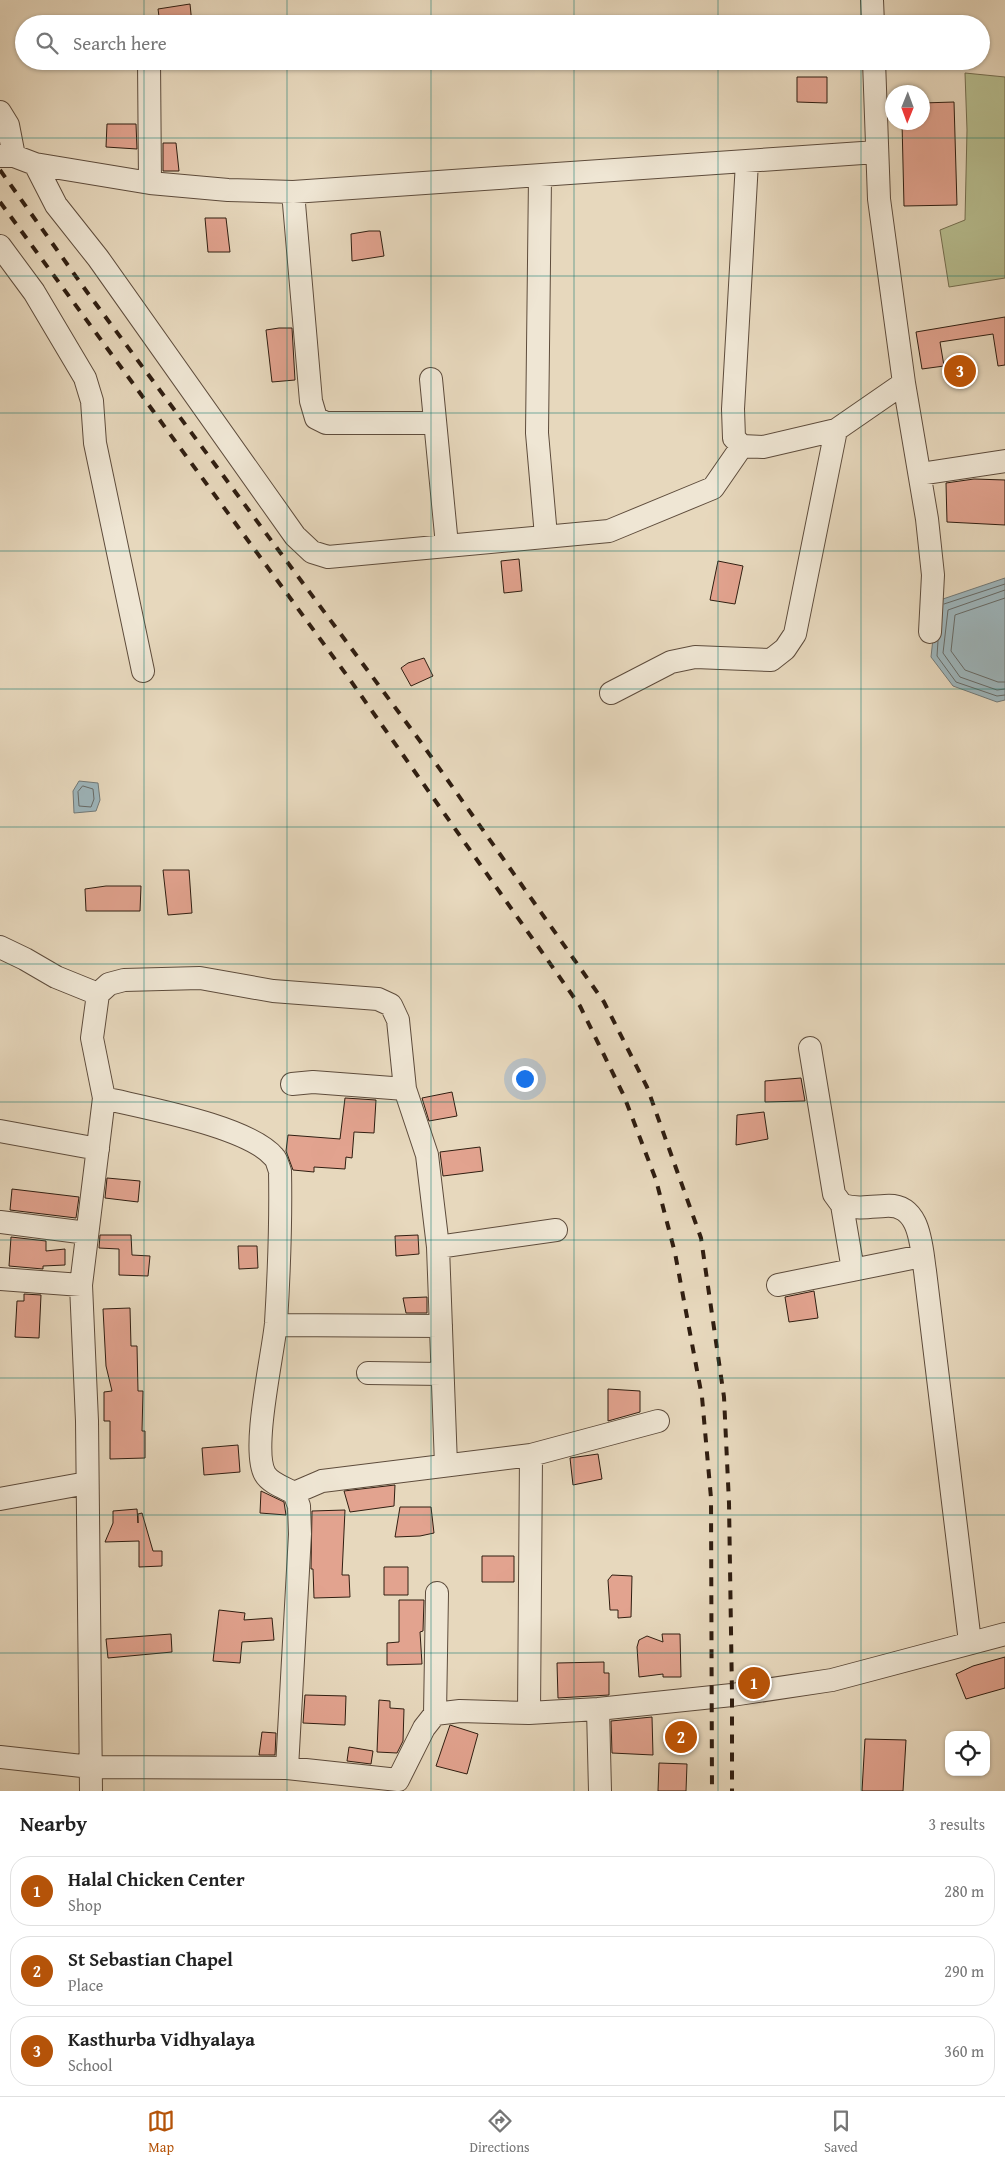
<!DOCTYPE html>
<html lang="en">
<head>
<meta charset="utf-8">
<style>
  body { margin:0; font-family:"Gentium Book Plus",serif; background:#f6f6f6; color:#222 }
  .controls { position:absolute; right:15px; bottom:15px; display:grid; overflow:hidden; border-radius:10px; box-shadow:0 1px 4px #0004 }
  .controls button { width:45px; height:45px; display:grid; place-items:center; padding:0; border:0; border-bottom:1px solid #e0e0e0; background:#fff; color:#222; font:25px sans-serif }
  .compass { position:absolute; left:885px; top:85px; width:45px; height:45px; border-radius:50%; background:#fff; box-shadow:0 1px 4px #0004; rotate:181deg }
  .you { position:absolute; left:524px; top:1078px; width:18px; height:18px; margin:-12px; border:4px solid #fff; border-radius:50%; background:#1a73e8; box-shadow:0 0 0 8px #1a73e833 }
  .badge { display:grid; place-items:center; width:32px; height:32px; border-radius:50%; background:#b45309; color:#fff; font-size:16px; font-weight:700 }
  .pin { position:absolute; translate:-50% -50%; border:2px solid #fff; box-shadow:0 1px 5px #0006 }
  .list { margin:0; padding:0; list-style:none }
  h2 { display:flex; justify-content:space-between; align-items:center; height:65px; margin:0; padding:0 20px; font-size:21px }
  h2 small { font-size:16px; font-weight:400; color:#767676 }
  .list li { display:grid; grid-template-columns:32px 1fr auto; gap:15px; align-items:center; box-sizing:border-box; height:70px; margin:0 10px 10px; padding:0 10px; border:1px solid #e0e0e0; border-radius:20px }
  .list b { display:block; font-size:19px; white-space:nowrap }
  .list p { margin:0; font-size:16px; white-space:nowrap; color:#767676 }
  .list em { font-size:16px; font-style:normal; color:#767676 }
  .icon { flex:none; width:28px; height:28px; fill:none; stroke:currentColor; stroke-width:2; stroke-linecap:round; stroke-linejoin:round }
  .map { position:relative; flex:none; width:1005px; height:1791px; overflow:hidden }
  .search { position:absolute; background:#fff; box-shadow:0 1px 4px #0004; left:15px; right:15px; top:15px; height:55px; display:flex; align-items:center; gap:12px; box-sizing:border-box; padding:0 18px; border-radius:28px; color:#767676; font-size:19px }
  .sheet { height:305px; background:#fff }
  nav { display:flex; justify-content:space-around; align-items:center; box-sizing:border-box; height:70px; border-top:1px solid #e0e0e0; background:#fff; font-size:14px; color:#767676 }
  nav a { display:grid; justify-items:center; gap:2px }
  nav .on { color:#b45309 }
  .map>svg:first-child { display:block }
</style>
</head>
<body>
<div class="map">
<svg width="1005" height="1791" viewBox="0 0 1005 1791">
  <rect width="100%" height="100%" fill="#e7d8bd"/>
  <filter id="stains"><feTurbulence type="fractalNoise" baseFrequency=".004" numOctaves="4"/><feColorMatrix values="0 0 0 0 .2 0 0 0 0 .09 0 0 0 0 .02 0 0 0 .5 -.17"/></filter>
  <radialGradient id="worn" r=".72"><stop offset=".6" stop-color="#630" stop-opacity="0"/><stop offset="1" stop-color="#630" stop-opacity=".3"/></radialGradient>
  <path fill="#b7be90" stroke="#746e50" d="M 965,73 L 1005,77 L 1005,278 L 949,287 L 940,230 L 965,220 L 967,130 Z"/>
  <path fill="#9db6bd" stroke="#717978" d="M 1005,578 L 1005,700 L 997,702 L 953,686 L 931,657 L 937,601 Z
    M 79,781 L 98,783 L 100,800 L 96,811 L 74,813 L 73,791 Z"/>
  <g fill="none" stroke-linecap="round" stroke-linejoin="round">
    <path stroke="#666a67" stroke-width="1" d="M 1005,590 L 948,610 L 943,653 L 960,677 L 997,690 L 1005,689
      M 1005,598 L 955,615 L 951,651 L 965,670 L 998,682 L 1005,682
      M 944,604 L 1005,584
      M 938,641 L 937,656 L 956,682 L 997,696 L 1005,695
      M 83,786 L 93,789 L 94,799 L 91,807 L 79,806 L 78,792 Z"/>
  </g>
  <path fill="#e2a38f" stroke="#301e11" d="M 190,4 L 192,24 L 160,24 L 158,9 Z
    M 797,77 L 827,77 L 827,103 L 797,102 Z
    M 954,102 L 957,205 L 904,206 L 902,122 L 922,122 L 922,103 Z
    M 107,124 L 136,124 L 137,149 L 106,147 Z
    M 163,143 L 176,143 L 179,171 L 163,171 Z
    M 205,218 L 226,218 L 230,252 L 208,252 Z
    M 369,231 L 380,231 L 384,256 L 352,261 L 351,234 Z
    M 1005,317 L 1005,365 L 998,366 L 993,334 L 940,342 L 944,366 L 922,369 L 916,332 Z
    M 279,328 L 292,328 L 295,380 L 272,382 L 266,330 Z
    M 974,479 L 1005,480 L 1005,525 L 947,522 L 946,483 Z
    M 519,559 L 522,591 L 504,593 L 501,561 Z
    M 718,561 L 743,566 L 735,604 L 710,600 Z
    M 424,658 L 433,676 L 411,686 L 401,668 L 408,663 Z
    M 163,870 L 189,870 L 192,913 L 168,915 Z
    M 106,886 L 141,886 L 140,911 L 86,911 L 85,889 Z
    M 801,1078 L 805,1101 L 765,1102 L 765,1081 Z
    M 452,1092 L 457,1116 L 429,1121 L 422,1098 Z
    M 345,1098 L 376,1100 L 374,1133 L 354,1132 L 352,1158 L 346,1157 L 345,1169 L 314,1167 L 314,1172 L 293,1170 L 286,1151 L 288,1135 L 340,1139 Z
    M 764,1112 L 768,1139 L 736,1145 L 737,1115 Z
    M 480,1147 L 483,1171 L 443,1176 L 440,1152 Z
    M 107,1178 L 140,1181 L 138,1202 L 105,1198 Z
    M 12,1189 L 79,1197 L 76,1218 L 10,1210 Z
    M 100,1235 L 131,1235 L 132,1255 L 150,1256 L 148,1276 L 119,1275 L 119,1249 L 99,1248 Z
    M 418,1235 L 419,1254 L 396,1256 L 395,1236 Z
    M 11,1237 L 46,1241 L 46,1251 L 65,1249 L 65,1265 L 43,1266 L 43,1269 L 9,1266 Z
    M 238,1246 L 257,1246 L 258,1268 L 239,1269 Z
    M 814,1291 L 818,1318 L 789,1322 L 785,1297 Z
    M 24,1294 L 41,1295 L 39,1338 L 15,1337 L 17,1301 L 24,1301 Z
    M 427,1297 L 427,1313 L 406,1313 L 403,1298 Z
    M 130,1308 L 131,1346 L 137,1346 L 138,1391 L 143,1391 L 142,1431 L 145,1431 L 145,1458 L 110,1459 L 110,1421 L 104,1421 L 104,1392 L 112,1391 L 106,1366 L 103,1309 Z
    M 608,1389 L 640,1391 L 640,1412 L 608,1421 Z
    M 238,1445 L 240,1472 L 204,1475 L 202,1448 Z
    M 598,1454 L 602,1479 L 573,1485 L 570,1458 Z
    M 395,1485 L 394,1506 L 350,1512 L 344,1491 Z
    M 261,1491 L 284,1502 L 286,1515 L 260,1513 Z
    M 400,1507 L 431,1507 L 434,1533 L 420,1536 L 395,1537 Z
    M 137,1509 L 138,1523 L 138,1514 L 142,1513 L 153,1551 L 162,1551 L 162,1566 L 139,1567 L 139,1541 L 105,1542 L 113,1523 L 113,1511 Z
    M 345,1510 L 342,1575 L 349,1575 L 350,1597 L 314,1598 L 313,1569 L 311,1569 L 312,1511 Z
    M 482,1556 L 514,1556 L 514,1582 L 482,1582 Z
    M 384,1567 L 408,1567 L 408,1595 L 384,1595 Z
    M 612,1575 L 632,1576 L 631,1617 L 618,1618 L 618,1610 L 610,1610 L 608,1580 Z
    M 399,1600 L 424,1600 L 423,1631 L 420,1632 L 422,1664 L 387,1665 L 387,1643 L 399,1642 Z
    M 219,1610 L 245,1613 L 244,1620 L 272,1618 L 274,1640 L 242,1642 L 240,1663 L 213,1661 Z
    M 171,1634 L 172,1652 L 108,1658 L 106,1639 Z
    M 662,1634 L 680,1634 L 681,1677 L 663,1677 L 663,1674 L 639,1677 L 637,1647 L 639,1640 L 647,1636 L 663,1642 Z
    M 1005,1657 L 1005,1688 L 966,1699 L 956,1674 L 973,1666 Z
    M 604,1662 L 604,1673 L 609,1673 L 609,1695 L 558,1698 L 557,1663 Z
    M 305,1695 L 346,1696 L 345,1725 L 303,1723 Z
    M 379,1700 L 390,1701 L 390,1708 L 404,1709 L 403,1741 L 397,1753 L 377,1752 Z
    M 652,1717 L 653,1755 L 612,1753 L 611,1721 Z
    M 450,1725 L 478,1734 L 467,1774 L 436,1766 Z
    M 262,1732 L 276,1733 L 275,1755 L 259,1755 Z
    M 865,1739 L 906,1740 L 903,1791 L 862,1791 Z
    M 349,1747 L 373,1751 L 371,1764 L 347,1761 Z
    M 659,1763 L 687,1764 L 686,1791 L 658,1791 Z"/>
  <g fill="none" stroke-linecap="round" stroke-linejoin="round">
    <defs>
      <path id="minor" d="M 872,0 L 873,24
        M 149,61 L 150,183
        M 0,112 L 8,125 L 14,156
        M 0,156 L 14,156 L 35,164 L 150,183 L 228,190 L 293,192 L 877,152
        M 747,162 L 733,409 L 734,438 L 742,446 L 763,447 L 836,430
        M 35,164 L 56,205 L 98,258 L 295,536 L 312,552 L 328,557 L 609,531 L 713,488 L 742,446
        M 540,177 L 537,433 L 546,536
        M 293,192 L 311,401 L 316,418 L 326,423 L 435,423
        M 0,246 L 34,292 L 85,378 L 92,401 L 95,443 L 143,671
        M 431,379 L 447,545
        M 904,383 L 927,519 L 933,575 L 930,632
        M 920,474 L 1005,461
        M 611,693 L 671,662 L 695,657 L 771,660 L 785,649 L 795,634 L 836,430 L 904,383 L 879,199 L 874,61
        M 0,947 L 25,959 L 56,977 L 98,994
        M 810,1048 L 834,1194 L 842,1205 C 857,1209 869,1207 885,1206 C 921,1203 921,1246 925,1271 L 970,1642
        M 405,1089 L 427,1155 L 438,1247 L 446,1465
        M 104,1098 L 92,1038 L 98,994 L 109,984 L 124,980 L 200,978 L 273,991 L 378,999 L 391,1005 L 398,1020 L 405,1089 L 313,1082 L 292,1084
        M 0,1131 L 98,1149
        M 842,1205 L 853,1270
        M 0,1222 L 87,1233
        M 438,1247 L 556,1230
        M 0,1279 L 81,1285
        M 778,1285 L 922,1256
        M 276,1325 L 441,1326
        M 368,1373 L 442,1374
        M 294,1493 L 322,1481 L 531,1455 L 658,1421
        M 0,1499 L 87,1483
        M 598,1709 L 600,1791
        M 529,1713 L 531,1455
        M 435,1714 L 437,1593
        M 0,1757 L 91,1767 L 287,1768 L 398,1780 L 424,1728 L 435,1714 L 460,1711 L 529,1713 L 598,1709 L 732,1695 L 832,1680 L 1005,1634
        M 91,1791 L 87,1421 L 81,1285 L 104,1098 C 145,1108 248,1126 274,1157 C 277,1160 278,1166 280,1171 C 281,1221 279,1273 276,1323 C 273,1355 251,1450 265,1474 C 270,1483 285,1488 294,1493 L 299,1506 L 300,1534 L 287,1768"/>
    </defs>
    <use href="#minor" stroke="#5e4c3c" stroke-width="24"/>
    <use href="#minor" stroke="#efe6d4" stroke-width="22"/>
    <path stroke="#301e11" stroke-width="4" stroke-dasharray="9 9" stroke-linecap="butt" d="M 0,170 L 87,292 L 420,741 L 521,884 L 604,1002 L 647,1087 L 701,1238 L 724,1397 L 729,1503 L 732,1695 L 732,1791
      M 0,202 L 348,677 L 580,1006 L 624,1096 L 656,1180 L 675,1253 L 702,1397 L 711,1498 L 712,1791"/>
  </g>
  <path fill="none" stroke="#0f766e" stroke-width="1" stroke-opacity="0.55" d="M 144,0 L 144,24M 287,0 L 287,24M 431,0 L 431,24M 574,0 L 574,24M 718,0 L 718,24M 861,0 L 861,24M 144,61 L 144,1791M 287,61 L 287,1791M 431,61 L 431,1791M 574,61 L 574,1791M 718,61 L 718,1791M 861,61 L 861,1791M 0,138 L 1005,138M 0,276 L 1005,276M 0,413 L 1005,413M 0,551 L 1005,551M 0,689 L 1005,689M 0,827 L 1005,827M 0,964 L 1005,964M 0,1102 L 1005,1102M 0,1240 L 1005,1240M 0,1378 L 1005,1378M 0,1515 L 1005,1515M 0,1653 L 1005,1653"/>
  <rect width="100%" height="100%" filter="url(#stains)"/>
  <rect width="100%" height="100%" fill="url(#worn)"/>
</svg>
<div class="controls">
<button><svg class="icon" aria-label="locate" viewBox="0 0 24 24"><circle cx="12" cy="12" r="6"/><path d="M12 2v4M12 18v4M2 12h4M18 12h4"/></svg></button>
</div>
<svg class="compass" viewBox="-18 -18 36 36"><path d="M0-13l5 13h-10z" fill="#e53935"/><path d="M0 13l5-13h-10z" fill="#767676"/></svg>
<div class="you"></div>
<div class="pin badge" style="left:754px;top:1683px">1</div>
<div class="pin badge" style="left:681px;top:1737px">2</div>
<div class="pin badge" style="left:960px;top:371px">3</div>
<div class="search"><svg class="icon" aria-label="search" viewBox="0 0 24 24"><circle cx="10" cy="10" r="6"/><path d="M15 15l6 6"/></svg>Search here</div>
</div>
<section class="sheet">
<h2>Nearby<small>3 results</small></h2>
<ul class="list">
<li><span class="badge">1</span><div><b>Halal Chicken Center</b><p>Shop</p></div><em>280 m</em></li>
<li><span class="badge">2</span><div><b>St Sebastian Chapel</b><p>Place</p></div><em>290 m</em></li>
<li><span class="badge">3</span><div><b>Kasthurba Vidhyalaya</b><p>School</p></div><em>360 m</em></li>
</ul>
</section>
<nav>
<a class="on"><svg class="icon" aria-label="map" viewBox="0 0 24 24"><path d="M3 6l6-2 6 2 6-2v14l-6 2-6-2-6 2zM9 4v14M15 6v14"/></svg>Map</a>
<a><svg class="icon" aria-label="directions" viewBox="0 0 24 24"><path d="M12 3l9 9-9 9-9-9zM9 14v-3h6M13 9l2 2-2 2"/></svg>Directions</a>
<a><svg class="icon" aria-label="saved" viewBox="0 0 24 24"><path d="M7 4h10v16l-5-4-5 4z"/></svg>Saved</a>
</nav>
</body>
</html>
